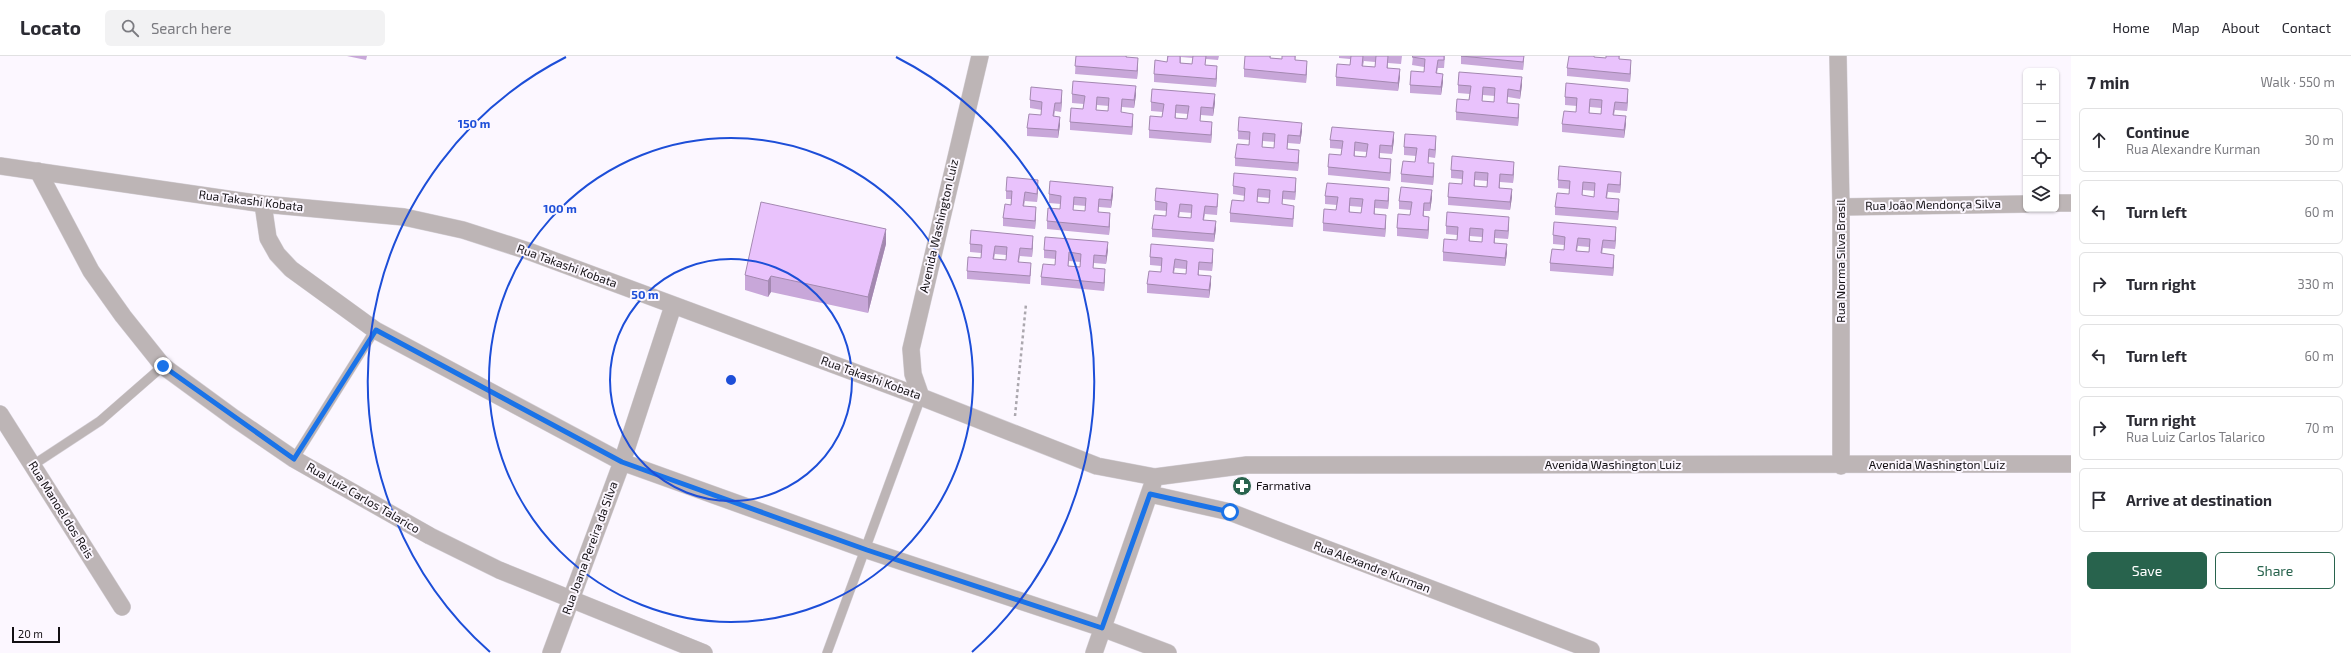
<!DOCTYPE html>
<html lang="en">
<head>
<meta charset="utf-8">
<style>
  body { margin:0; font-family:"Exo 2",sans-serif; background:#f2f2f3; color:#2b2b33 }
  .controls { position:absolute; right:12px; top:12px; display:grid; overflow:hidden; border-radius:6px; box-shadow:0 1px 3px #0004 }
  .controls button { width:36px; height:36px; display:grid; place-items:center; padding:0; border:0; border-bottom:1px solid #e1e1e2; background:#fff; color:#2b2b33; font:20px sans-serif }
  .scale { position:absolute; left:12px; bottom:10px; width:48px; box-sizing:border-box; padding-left:4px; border:2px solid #120f13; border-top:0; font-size:11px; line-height:14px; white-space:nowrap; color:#120f13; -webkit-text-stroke:3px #fcf7ff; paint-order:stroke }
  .stop { position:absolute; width:12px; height:12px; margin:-9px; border:3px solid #1a73e8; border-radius:50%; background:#fff }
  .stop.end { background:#1a73e8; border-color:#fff; box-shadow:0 1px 4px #0008 }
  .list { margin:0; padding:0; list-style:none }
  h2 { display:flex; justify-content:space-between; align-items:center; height:52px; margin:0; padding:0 16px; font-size:17px }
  h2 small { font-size:13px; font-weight:400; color:#7c7c81 }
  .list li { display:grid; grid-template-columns:26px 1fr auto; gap:12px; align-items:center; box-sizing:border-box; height:64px; margin:0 8px 8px; padding:0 8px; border:1px solid #e1e1e2; border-radius:6px }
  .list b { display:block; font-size:15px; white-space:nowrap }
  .list p { margin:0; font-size:13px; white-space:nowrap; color:#7c7c81 }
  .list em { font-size:13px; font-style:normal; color:#7c7c81 }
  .actions { display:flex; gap:8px; padding:12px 16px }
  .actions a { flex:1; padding:9px 0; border:1px solid #28634d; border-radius:6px; text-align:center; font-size:14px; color:#28634d }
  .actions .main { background:#28634d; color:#fff }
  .icon { flex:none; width:22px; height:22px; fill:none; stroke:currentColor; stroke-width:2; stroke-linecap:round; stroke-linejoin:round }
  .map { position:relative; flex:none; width:2071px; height:597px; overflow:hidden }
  header { display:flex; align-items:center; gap:24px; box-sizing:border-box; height:56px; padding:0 20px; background:#fff; border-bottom:1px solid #e1e1e2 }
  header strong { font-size:19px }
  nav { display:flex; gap:22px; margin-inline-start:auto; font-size:14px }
  .search { width:280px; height:36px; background:#f2f2f3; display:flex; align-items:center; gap:10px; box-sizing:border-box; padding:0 14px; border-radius:6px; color:#7c7c81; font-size:15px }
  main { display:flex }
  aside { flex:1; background:#fff }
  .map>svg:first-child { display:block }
</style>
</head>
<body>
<header>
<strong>Locato</strong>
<div class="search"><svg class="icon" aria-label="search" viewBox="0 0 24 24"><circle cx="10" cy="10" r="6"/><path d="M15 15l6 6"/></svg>Search here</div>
<nav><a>Home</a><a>Map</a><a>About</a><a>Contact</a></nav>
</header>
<main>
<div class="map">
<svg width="2071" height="597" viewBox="0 0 2071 597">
  <rect width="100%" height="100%" fill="#fcf7ff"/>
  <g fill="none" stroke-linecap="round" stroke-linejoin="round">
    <defs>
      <path id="service" d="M 294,403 L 375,274
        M 33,409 L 100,365 L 163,310
        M 827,597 L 921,341"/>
      <path id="minor" d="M 1838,0 L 1841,151 L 1841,410
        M 0,110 L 263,148 L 404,161 L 463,174 L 528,195 L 921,341 L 1097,410 L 1155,421 L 1247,409 L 2071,408
        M 38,115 L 91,215 L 123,260 L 163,310 L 234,362 L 294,403 L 430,480 L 499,514 L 704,597
        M 2056,147 L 2071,147
        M 263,148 L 268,182 L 277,198 L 291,213 L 375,274 L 622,406 L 867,494 L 1102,572 L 1168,597
        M 1841,151 L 2026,148
        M 921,341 L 913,318 L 911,293 L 980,0
        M 0,358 L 122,551
        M 1150,438 L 1230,456 L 1591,594
        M 551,597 L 622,406 L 673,250
        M 1094,597 L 1153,427"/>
    </defs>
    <use href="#service" stroke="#d7d2d9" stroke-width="10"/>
    <use href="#minor" stroke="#d7d2d9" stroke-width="18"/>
    <path stroke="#aba7ae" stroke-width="2.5" stroke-dasharray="3 3" stroke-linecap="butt" d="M 1015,360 L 1026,248"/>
    <use href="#service" stroke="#bdb5b6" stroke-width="9"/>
    <use href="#minor" stroke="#bdb5b6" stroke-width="17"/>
  </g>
  <path fill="#c8a7d9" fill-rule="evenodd" d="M 347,0 L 367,0 L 366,4 Z
    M 1076,0 L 1127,0 L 1126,1 L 1138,10 L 1137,23 L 1075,18 Z
    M 1167,0 L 1219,0 L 1218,4 L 1206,3 L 1205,9 L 1217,18 L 1216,31 L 1154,26 L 1154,18 L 1167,6 ZM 1181,1 L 1193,2 L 1192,8 L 1181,7 Z
    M 1257,0 L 1271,0 L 1270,2 L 1282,3 L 1282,0 L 1296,0 L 1295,4 L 1307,13 L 1306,27 L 1244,21 L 1244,13 Z
    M 1339,0 L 1402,0 L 1401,8 L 1388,7 L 1388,12 L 1400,21 L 1398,35 L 1336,30 L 1336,21 L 1350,9 L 1350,3 L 1339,2 ZM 1364,5 L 1375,6 L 1375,11 L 1363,10 Z
    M 1413,0 L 1445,0 L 1444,12 L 1438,12 L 1437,17 L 1443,26 L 1441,39 L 1410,37 L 1410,29 L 1424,16 L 1424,11 L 1412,9 Z
    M 1461,0 L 1524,0 L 1523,14 L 1461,8 Z
    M 1620,0 L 1619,3 L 1631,12 L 1630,26 L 1567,20 L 1567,12 L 1594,1 L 1606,2 Z
    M 1458,29 L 1522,29 L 1520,43 L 1508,41 L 1507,47 L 1519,56 L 1518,70 L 1456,64 L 1456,56 L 1469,44 L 1470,38 L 1458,37 ZM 1483,39 L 1495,40 L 1494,46 L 1482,45 Z
    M 1072,38 L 1136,39 L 1134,52 L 1122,51 L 1121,56 L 1133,66 L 1132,79 L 1070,74 L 1070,66 L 1083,53 L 1084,48 L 1072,47 ZM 1097,49 L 1109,50 L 1108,55 L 1096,54 Z
    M 1565,41 L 1628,41 L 1627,55 L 1615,54 L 1614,59 L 1626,68 L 1624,82 L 1562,76 L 1562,68 L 1576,56 L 1577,50 L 1565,49 ZM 1590,51 L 1601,52 L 1601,58 L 1589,57 Z
    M 1062,42 L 1061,56 L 1055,55 L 1054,61 L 1060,69 L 1058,82 L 1027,80 L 1027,72 L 1041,59 L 1042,54 L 1030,52 L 1030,44 Z
    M 1151,46 L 1215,47 L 1213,60 L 1201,59 L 1200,65 L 1212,74 L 1211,87 L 1149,82 L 1149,74 L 1162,61 L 1163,56 L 1151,55 ZM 1176,57 L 1188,58 L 1187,63 L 1176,62 Z
    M 1238,75 L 1302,75 L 1300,88 L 1288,87 L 1287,93 L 1299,102 L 1298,115 L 1235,110 L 1235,102 L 1249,89 L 1250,84 L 1238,83 ZM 1263,85 L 1275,86 L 1274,92 L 1262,91 Z
    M 1330,84 L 1394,84 L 1392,98 L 1380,97 L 1380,102 L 1391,111 L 1390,125 L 1328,119 L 1328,111 L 1341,99 L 1342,93 L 1330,92 ZM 1355,95 L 1367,96 L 1366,101 L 1355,100 Z
    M 1436,88 L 1435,102 L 1429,101 L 1428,107 L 1434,115 L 1433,129 L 1401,126 L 1401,118 L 1415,106 L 1416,100 L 1404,99 L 1404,91 Z
    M 1451,114 L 1514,114 L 1513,127 L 1500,126 L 1500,132 L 1512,141 L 1510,154 L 1448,149 L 1448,141 L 1462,128 L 1462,123 L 1451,122 ZM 1475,124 L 1487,125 L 1487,131 L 1475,130 Z
    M 1558,124 L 1621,124 L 1620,137 L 1608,136 L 1607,142 L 1619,151 L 1618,164 L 1555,159 L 1555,151 L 1569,138 L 1570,133 L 1558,132 ZM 1583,134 L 1595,135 L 1594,141 L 1582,140 Z
    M 1233,130 L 1296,130 L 1295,144 L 1283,143 L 1282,148 L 1294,158 L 1293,171 L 1230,166 L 1230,157 L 1244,145 L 1245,140 L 1233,138 ZM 1258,141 L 1270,142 L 1269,147 L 1257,146 Z
    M 1038,132 L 1037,146 L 1025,145 L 1024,150 L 1036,159 L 1035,173 L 1003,170 L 1003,162 L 1011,149 L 1011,143 L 1006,143 L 1006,135 Z
    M 1049,138 L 1113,139 L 1111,152 L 1099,151 L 1098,156 L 1110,166 L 1109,179 L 1047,173 L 1047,165 L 1060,153 L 1061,148 L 1049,147 ZM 1074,149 L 1086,150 L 1085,155 L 1073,154 Z
    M 1325,140 L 1389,140 L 1388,153 L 1375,152 L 1375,158 L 1386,167 L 1385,181 L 1323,175 L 1323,167 L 1336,154 L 1337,149 L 1325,148 ZM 1350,150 L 1362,151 L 1361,157 L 1350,156 Z
    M 1432,142 L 1430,155 L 1424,155 L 1424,160 L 1429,169 L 1428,183 L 1397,180 L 1397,172 L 1410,159 L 1411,154 L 1399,153 L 1399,145 Z
    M 1155,145 L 1218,146 L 1217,159 L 1205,158 L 1204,164 L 1216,173 L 1214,186 L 1152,181 L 1152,173 L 1166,160 L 1167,155 L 1155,154 ZM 1180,156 L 1192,157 L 1191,162 L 1179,161 Z
    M 1509,169 L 1508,183 L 1495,182 L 1495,187 L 1507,197 L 1505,210 L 1443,205 L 1443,196 L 1457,184 L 1457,179 L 1446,178 L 1446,170 ZM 1470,180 L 1482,181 L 1482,186 L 1470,185 Z
    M 1553,179 L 1616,180 L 1615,193 L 1603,192 L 1602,198 L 1614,207 L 1613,220 L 1550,215 L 1550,207 L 1564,194 L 1564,189 L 1553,188 ZM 1578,190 L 1589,191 L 1589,196 L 1577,195 Z
    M 886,188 L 868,257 L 771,236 L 768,241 L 745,234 L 745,219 Z
    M 970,188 L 1033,188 L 1032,201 L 1020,200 L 1019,206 L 1031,215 L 1030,228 L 967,223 L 967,215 L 981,202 L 981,197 L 970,196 ZM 995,198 L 1006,199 L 1006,204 L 994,203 Z
    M 1044,194 L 1108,194 L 1106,208 L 1094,207 L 1093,212 L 1105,221 L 1104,235 L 1041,229 L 1041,221 L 1055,209 L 1056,203 L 1044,202 ZM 1069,205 L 1081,206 L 1080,211 L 1068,210 Z
    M 1150,201 L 1213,201 L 1212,215 L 1199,214 L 1199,219 L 1211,228 L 1209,242 L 1147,237 L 1147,228 L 1161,216 L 1161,210 L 1150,209 ZM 1175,212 L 1186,213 L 1186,218 L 1174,217 Z"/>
  <path fill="#a388b0" d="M 1524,0 L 1523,14 L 1523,6 Z
    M 1138,2 L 1138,10 L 1137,23 L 1137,15 Z
    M 1631,4 L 1631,12 L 1630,26 L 1630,18 Z
    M 1307,5 L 1307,13 L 1306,27 L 1306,19 Z
    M 1217,10 L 1217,18 L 1216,31 L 1216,23 Z
    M 1400,13 L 1400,21 L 1398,35 L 1398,27 Z
    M 1443,18 L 1443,26 L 1441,39 L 1441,31 Z
    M 1522,21 L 1522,29 L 1520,43 L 1520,35 Z
    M 1136,30 L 1136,39 L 1134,52 L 1134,44 Z
    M 1628,33 L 1628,41 L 1627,55 L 1627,47 Z
    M 1062,34 L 1062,42 L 1061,56 L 1061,47 Z
    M 1215,38 L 1215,47 L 1213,60 L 1213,52 Z
    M 1519,48 L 1519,56 L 1518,70 L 1518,62 Z
    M 1133,58 L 1133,66 L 1132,79 L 1132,71 Z
    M 1626,60 L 1626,68 L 1624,82 L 1624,74 Z
    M 1060,61 L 1060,69 L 1058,82 L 1058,74 Z
    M 1212,66 L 1212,74 L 1211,87 L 1211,79 Z
    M 1302,67 L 1302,75 L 1300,88 L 1300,80 Z
    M 1394,76 L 1394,84 L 1392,98 L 1392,90 Z
    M 1436,80 L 1436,88 L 1435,102 L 1435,94 Z
    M 1299,94 L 1299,102 L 1298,115 L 1298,107 Z
    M 1391,103 L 1391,111 L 1390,125 L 1390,117 Z
    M 1514,106 L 1514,114 L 1513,127 L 1513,119 Z
    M 1434,107 L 1434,115 L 1433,129 L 1433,121 Z
    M 1621,116 L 1621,124 L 1620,137 L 1620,129 Z
    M 1296,122 L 1296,130 L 1295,144 L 1295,136 Z
    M 1038,124 L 1038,132 L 1037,146 L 1037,138 Z
    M 1113,131 L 1113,139 L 1111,152 L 1111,144 Z
    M 1389,132 L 1389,140 L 1388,153 L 1388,145 Z
    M 1512,133 L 1512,141 L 1510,154 L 1510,146 Z
    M 1432,134 L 1432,142 L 1430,155 L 1430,147 Z
    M 1619,143 L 1619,151 L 1618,164 L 1618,156 Z
    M 1036,151 L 1036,159 L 1035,173 L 1035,165 Z
    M 1110,157 L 1110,166 L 1109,179 L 1109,171 Z
    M 1386,159 L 1386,167 L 1385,181 L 1385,173 Z
    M 1429,161 L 1429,169 L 1428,183 L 1428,174 Z
    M 1509,161 L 1509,169 L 1508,183 L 1508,175 Z
    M 1216,165 L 1216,173 L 1214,186 L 1214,178 Z
    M 1616,171 L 1616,180 L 1615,193 L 1615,185 Z
    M 886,173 L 886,188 L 868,257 L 868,241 Z
    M 1033,180 L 1033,188 L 1032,201 L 1032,193 Z
    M 1108,186 L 1108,194 L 1106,208 L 1106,200 Z
    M 1507,188 L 1507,197 L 1505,210 L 1505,202 Z
    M 1213,193 L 1213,201 L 1212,215 L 1212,207 Z
    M 1614,199 L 1614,207 L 1613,220 L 1613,212 Z
    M 1105,213 L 1105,221 L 1104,235 L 1104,227 Z
    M 771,220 L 771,236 L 768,241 L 768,225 Z
    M 1211,220 L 1211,228 L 1209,242 L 1209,234 Z"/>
  <path fill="#e9c2fc" stroke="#a388b0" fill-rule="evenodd" d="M 1076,0 L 1126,0 L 1126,1 L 1138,2 L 1137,15 L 1075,10 Z
    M 1168,0 L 1180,0 L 1180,7 L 1192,8 L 1193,0 L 1206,0 L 1205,9 L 1217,10 L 1216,23 L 1154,18 L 1155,4 L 1167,6 Z
    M 1245,0 L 1270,0 L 1270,2 L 1282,3 L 1282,0 L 1295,0 L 1295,4 L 1307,5 L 1306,19 L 1244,13 Z
    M 1351,0 L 1363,0 L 1362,10 L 1375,11 L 1376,0 L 1388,0 L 1387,12 L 1400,13 L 1398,27 L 1336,21 L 1337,8 L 1350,9 Z
    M 1413,0 L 1444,0 L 1444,4 L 1438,4 L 1436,17 L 1443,18 L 1441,31 L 1410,29 L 1411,15 L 1424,16 L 1425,3 L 1412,1 Z
    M 1461,0 L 1524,0 L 1523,6 Z
    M 1569,0 L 1594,0 L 1594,1 L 1606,2 L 1606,0 L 1619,0 L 1619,3 L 1631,4 L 1630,18 L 1567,12 Z
    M 1459,16 L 1522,21 L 1520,35 L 1508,33 L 1507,47 L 1519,48 L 1518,62 L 1456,56 L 1457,43 L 1469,44 L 1471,30 L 1458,29 ZM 1483,31 L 1495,32 L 1494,46 L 1482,45 Z
    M 1073,25 L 1136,30 L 1134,44 L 1122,43 L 1121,56 L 1133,58 L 1132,71 L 1070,66 L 1071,52 L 1083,53 L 1085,40 L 1072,38 ZM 1097,41 L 1109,42 L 1108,55 L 1096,54 Z
    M 1566,27 L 1628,33 L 1627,47 L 1615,46 L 1613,59 L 1626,60 L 1624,74 L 1562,68 L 1564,55 L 1576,56 L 1577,42 L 1565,41 ZM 1590,43 L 1602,44 L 1601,58 L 1589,57 Z
    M 1031,31 L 1062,34 L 1061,47 L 1055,47 L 1053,60 L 1060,61 L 1058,74 L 1027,72 L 1029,58 L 1041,59 L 1042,46 L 1030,44 Z
    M 1152,33 L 1215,38 L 1213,52 L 1201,51 L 1200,65 L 1212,66 L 1211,79 L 1149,74 L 1150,60 L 1162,61 L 1164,48 L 1151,46 ZM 1176,49 L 1189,50 L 1187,63 L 1175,62 Z
    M 1239,61 L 1302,67 L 1300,80 L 1288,79 L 1287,93 L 1299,94 L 1298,107 L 1235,102 L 1237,88 L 1249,89 L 1250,76 L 1238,75 ZM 1263,77 L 1275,78 L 1274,92 L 1262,91 Z
    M 1332,71 L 1394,76 L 1392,90 L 1380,89 L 1379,102 L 1391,103 L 1390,117 L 1328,111 L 1329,98 L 1341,99 L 1343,85 L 1330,84 ZM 1355,86 L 1368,88 L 1366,101 L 1354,100 Z
    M 1405,78 L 1436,80 L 1435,94 L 1429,93 L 1428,107 L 1434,107 L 1433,121 L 1401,118 L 1403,105 L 1415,106 L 1417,92 L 1404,91 Z
    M 1452,100 L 1514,106 L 1513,119 L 1500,118 L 1499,132 L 1512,133 L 1510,146 L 1448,141 L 1449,127 L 1462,128 L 1463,115 L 1451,114 ZM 1475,116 L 1488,117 L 1487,131 L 1474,130 Z
    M 1559,110 L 1621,116 L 1620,129 L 1608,128 L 1606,142 L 1619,143 L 1618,156 L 1555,151 L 1557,137 L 1569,138 L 1570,125 L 1558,124 ZM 1583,126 L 1595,127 L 1594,141 L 1582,139 Z
    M 1234,117 L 1296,122 L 1295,136 L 1283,135 L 1282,148 L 1294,150 L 1293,163 L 1230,157 L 1232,144 L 1244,145 L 1245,132 L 1233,130 ZM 1258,133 L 1270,134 L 1269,147 L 1257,146 Z
    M 1007,121 L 1038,124 L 1037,138 L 1025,136 L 1023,150 L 1036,151 L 1035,165 L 1003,162 L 1005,148 L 1011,149 L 1012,135 L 1006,135 Z
    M 1050,125 L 1113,131 L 1111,144 L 1099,143 L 1098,156 L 1110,157 L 1109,171 L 1047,165 L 1048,152 L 1060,153 L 1061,140 L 1049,138 ZM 1074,141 L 1086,142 L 1085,155 L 1073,154 Z
    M 1327,127 L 1389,132 L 1388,145 L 1375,144 L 1374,158 L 1386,159 L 1385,173 L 1323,167 L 1324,153 L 1336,154 L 1338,141 L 1325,140 ZM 1350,142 L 1363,143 L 1361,157 L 1349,156 Z
    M 1401,131 L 1432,134 L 1430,147 L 1424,147 L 1423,160 L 1429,161 L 1428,174 L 1397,172 L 1398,158 L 1410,159 L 1412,146 L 1399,145 Z
    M 1156,132 L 1218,138 L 1217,151 L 1205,150 L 1203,164 L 1216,165 L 1214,178 L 1152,173 L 1154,159 L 1166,160 L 1167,147 L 1155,145 ZM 1180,148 L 1192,149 L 1191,162 L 1178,161 Z
    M 761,146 L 886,173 L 868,241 L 771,220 L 768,225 L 745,219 Z
    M 1447,156 L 1509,161 L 1508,175 L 1495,174 L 1494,187 L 1507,188 L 1505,202 L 1443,196 L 1444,183 L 1457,184 L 1458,171 L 1446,170 ZM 1470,172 L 1483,173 L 1482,186 L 1469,185 Z
    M 1554,166 L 1616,171 L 1615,185 L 1603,184 L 1601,197 L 1614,199 L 1613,212 L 1550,207 L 1552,193 L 1564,194 L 1565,181 L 1553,179 ZM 1578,182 L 1590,183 L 1589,196 L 1576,195 Z
    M 971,174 L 1033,180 L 1032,193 L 1020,192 L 1018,206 L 1031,207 L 1030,220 L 967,215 L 968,201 L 981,202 L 982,189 L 970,188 ZM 995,190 L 1007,191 L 1006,204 L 993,203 Z
    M 1045,181 L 1108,186 L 1106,200 L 1094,199 L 1093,212 L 1105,213 L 1104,227 L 1041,221 L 1043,208 L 1055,209 L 1056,195 L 1044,194 ZM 1069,196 L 1081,198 L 1080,211 L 1068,210 Z
    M 1151,188 L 1213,193 L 1212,207 L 1199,206 L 1198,219 L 1211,220 L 1209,234 L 1147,228 L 1149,215 L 1161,216 L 1162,202 L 1150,201 ZM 1175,203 L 1187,205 L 1186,218 L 1173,217 Z"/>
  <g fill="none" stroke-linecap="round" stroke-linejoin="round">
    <path stroke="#1a73e8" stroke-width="5" d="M 163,310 L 294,403 L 376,274 L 622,406 L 867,494 L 1102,572 L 1150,438 L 1230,456"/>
  </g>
  <g fill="none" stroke="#1d4ed8" stroke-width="2">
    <circle cx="731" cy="324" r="121"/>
    <circle cx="731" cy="324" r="242"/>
    <path d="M490 596A363 363 0 0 1 566 1M896 1A363 363 0 0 1 972 596"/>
  </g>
  <defs>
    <symbol id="pharmacy-disc" viewBox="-11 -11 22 22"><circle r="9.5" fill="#28634d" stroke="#fcf7ff"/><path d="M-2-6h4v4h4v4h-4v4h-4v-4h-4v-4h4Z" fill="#fff"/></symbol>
  </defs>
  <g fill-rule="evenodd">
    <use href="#pharmacy-disc" x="1231" y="419" width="22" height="22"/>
  </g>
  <g text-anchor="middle" stroke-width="4" stroke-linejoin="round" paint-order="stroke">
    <g font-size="12" fill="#120f13" stroke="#fcf7ff">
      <text transform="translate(251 145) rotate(7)" y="4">Rua Takashi Kobata</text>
      <text transform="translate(1933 149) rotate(-1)" y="4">Rua João Mendonça Silva</text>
      <text transform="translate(939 170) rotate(-77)" y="4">Avenida Washington Luiz</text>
      <text transform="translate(1841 205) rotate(-90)" y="4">Rua Norma Silva Brasil</text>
      <text transform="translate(567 210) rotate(20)" y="4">Rua Takashi Kobata</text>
      <text transform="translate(871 322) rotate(20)" y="4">Rua Takashi Kobata</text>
      <text x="1613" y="413">Avenida Washington Luiz</text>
      <text x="1937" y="413">Avenida Washington Luiz</text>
      <text transform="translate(363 442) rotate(30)" y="4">Rua Luiz Carlos Talarico</text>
      <text transform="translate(61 454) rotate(58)" y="4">Rua Manoel dos Reis</text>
      <text transform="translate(590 492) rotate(-70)" y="4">Rua Joana Pereira da Silva</text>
      <text transform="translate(1372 511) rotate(21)" y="4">Rua Alexandre Kurman</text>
    </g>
    <g font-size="12" fill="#120f13" stroke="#fcf7ff" text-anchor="start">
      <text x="1256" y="434">Farmativa</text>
    </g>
  </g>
  <circle cx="731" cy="324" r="6" fill="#1d4ed8" stroke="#fcf7ff" stroke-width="2"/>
  <g font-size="12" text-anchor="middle" font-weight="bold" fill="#1d4ed8" stroke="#fcf7ff" stroke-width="4" stroke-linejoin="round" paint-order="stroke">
    <text x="474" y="72">150 m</text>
    <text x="560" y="157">100 m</text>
    <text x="645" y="243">50 m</text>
  </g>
</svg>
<div class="controls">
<button>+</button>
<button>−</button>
<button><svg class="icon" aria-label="locate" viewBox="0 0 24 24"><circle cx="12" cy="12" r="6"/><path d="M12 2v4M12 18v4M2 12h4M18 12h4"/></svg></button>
<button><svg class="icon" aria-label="layers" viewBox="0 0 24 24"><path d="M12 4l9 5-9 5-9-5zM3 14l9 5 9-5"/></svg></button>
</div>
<div class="scale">20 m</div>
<div class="stop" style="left:1230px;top:456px"></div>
<div class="stop end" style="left:163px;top:310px"></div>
</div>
<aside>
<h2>7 min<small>Walk · 550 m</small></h2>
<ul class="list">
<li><svg class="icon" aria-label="ahead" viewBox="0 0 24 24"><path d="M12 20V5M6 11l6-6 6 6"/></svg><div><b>Continue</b><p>Rua Alexandre Kurman</p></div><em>30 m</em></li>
<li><svg class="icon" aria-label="left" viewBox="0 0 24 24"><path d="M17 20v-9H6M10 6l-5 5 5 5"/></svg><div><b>Turn left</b></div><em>60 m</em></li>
<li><svg class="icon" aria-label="right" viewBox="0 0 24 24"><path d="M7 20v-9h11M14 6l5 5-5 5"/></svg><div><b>Turn right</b></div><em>330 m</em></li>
<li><svg class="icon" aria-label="left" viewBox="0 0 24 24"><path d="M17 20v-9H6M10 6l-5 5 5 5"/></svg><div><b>Turn left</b></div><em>60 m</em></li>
<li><svg class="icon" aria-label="right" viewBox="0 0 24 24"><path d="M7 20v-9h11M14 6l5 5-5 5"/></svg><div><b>Turn right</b><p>Rua Luiz Carlos Talarico</p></div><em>70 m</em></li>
<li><svg class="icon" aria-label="arrive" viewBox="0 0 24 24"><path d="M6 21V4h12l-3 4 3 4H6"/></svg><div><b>Arrive at destination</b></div></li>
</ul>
<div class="actions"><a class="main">Save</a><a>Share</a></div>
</aside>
</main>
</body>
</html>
